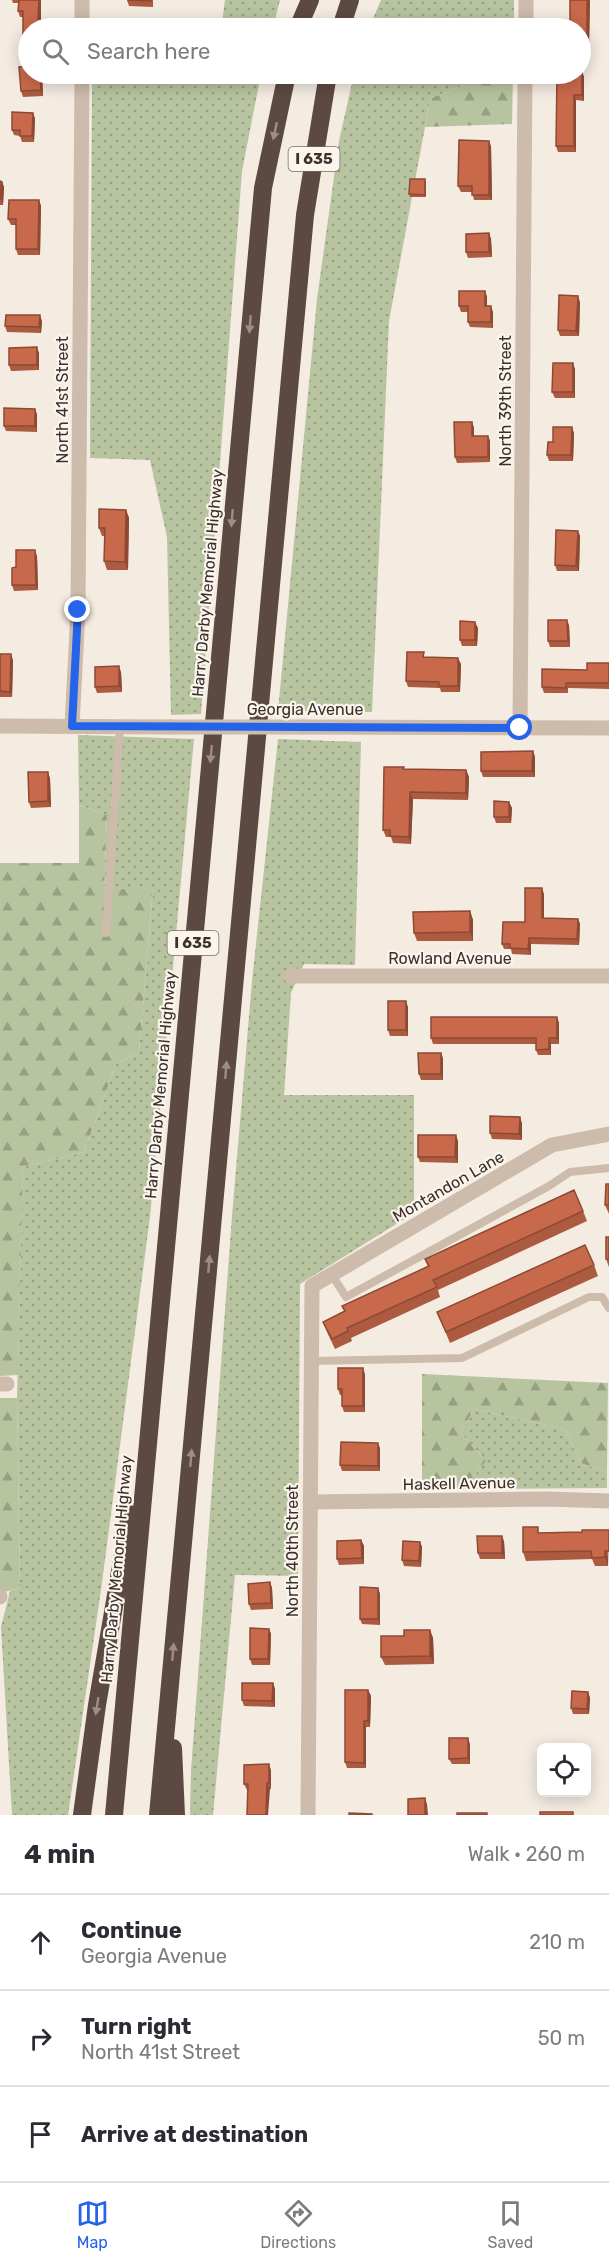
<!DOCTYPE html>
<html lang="en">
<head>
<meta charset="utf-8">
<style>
  body { margin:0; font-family:Rubik,sans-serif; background:#f2f2f3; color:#2b2b33 }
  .controls { position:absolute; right:18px; bottom:18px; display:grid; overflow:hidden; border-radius:9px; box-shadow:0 3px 15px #0003 }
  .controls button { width:54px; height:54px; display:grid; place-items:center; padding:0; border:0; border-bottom:2px solid #e1e1e2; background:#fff; color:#2b2b33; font:30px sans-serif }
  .stop { position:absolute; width:18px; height:18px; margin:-14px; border:4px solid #2563eb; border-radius:50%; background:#fff }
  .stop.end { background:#2563eb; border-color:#fff; box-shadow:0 2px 6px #0008 }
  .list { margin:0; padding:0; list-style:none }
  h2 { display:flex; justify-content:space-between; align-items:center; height:78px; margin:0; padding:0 24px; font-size:26px }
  h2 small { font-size:20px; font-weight:400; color:#7c7c81 }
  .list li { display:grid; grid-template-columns:39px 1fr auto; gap:18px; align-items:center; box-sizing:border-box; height:96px; padding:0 24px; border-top:2px solid #e1e1e2 }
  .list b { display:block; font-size:22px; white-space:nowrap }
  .list p { margin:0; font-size:20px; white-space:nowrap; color:#7c7c81 }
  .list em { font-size:20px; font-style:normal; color:#7c7c81 }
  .icon { flex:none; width:33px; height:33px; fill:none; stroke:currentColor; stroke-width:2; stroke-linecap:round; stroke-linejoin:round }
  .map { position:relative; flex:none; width:609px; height:1815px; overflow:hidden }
  .search { position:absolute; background:#fff; box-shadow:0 3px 15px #0003; left:18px; right:18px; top:18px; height:66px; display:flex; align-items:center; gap:15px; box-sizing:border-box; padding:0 21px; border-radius:33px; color:#7c7c81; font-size:22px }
  .sheet { height:366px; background:#fff }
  nav { display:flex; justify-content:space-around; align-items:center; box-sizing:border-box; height:84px; border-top:2px solid #e1e1e2; background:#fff; font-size:16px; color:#7c7c81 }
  nav a { display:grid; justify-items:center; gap:3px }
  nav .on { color:#2563eb }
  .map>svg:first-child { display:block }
</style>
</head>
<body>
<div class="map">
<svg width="609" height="1815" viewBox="0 0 609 1815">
  <defs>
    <pattern id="green-dots" width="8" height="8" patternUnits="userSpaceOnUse" patternTransform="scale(1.5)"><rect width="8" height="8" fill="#b8c4a0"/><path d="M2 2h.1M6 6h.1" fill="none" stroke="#97a083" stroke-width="1.8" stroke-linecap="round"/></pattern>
    <pattern id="forest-firs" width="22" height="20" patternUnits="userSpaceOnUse" patternTransform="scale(1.5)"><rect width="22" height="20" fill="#b8c4a0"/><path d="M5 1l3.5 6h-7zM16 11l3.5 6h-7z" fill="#97a083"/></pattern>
  </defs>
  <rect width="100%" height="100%" fill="#f4ebe1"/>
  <path fill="url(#green-dots)" d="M 225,0 L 280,0 L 273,28 L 92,28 L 92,24 L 222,23 Z
    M 381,0 L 514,0 L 514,28 L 369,28 Z
    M 92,74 L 261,74 L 242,171 L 201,714 L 171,715 L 167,537 L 150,460 L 90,458 Z
    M 354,74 L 493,74 L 431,98 L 425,127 L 389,321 L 372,712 L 278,711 L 317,299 L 339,141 Z
    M 78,735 L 194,739 L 150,1217 L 101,1590 L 68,1815 L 12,1815 L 1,1627 L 10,1591 L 20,1588 L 17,1398 L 23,1167 L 84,1152 L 116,1064 L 139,1052 L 153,889 L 104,891 L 107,815 L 79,805 Z
    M 278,739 L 361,742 L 355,965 L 304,964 L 291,993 L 284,1095 L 414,1095 L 414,1213 L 300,1284 L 298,1576 L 235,1575 L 213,1815 L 190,1815 L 191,1770 L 232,1216 L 252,981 Z
    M 474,1409 L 564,1429 L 581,1463 L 607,1472 L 607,1488 L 463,1489 L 486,1461 L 461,1433 Z"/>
  <path fill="url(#forest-firs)" d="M 493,74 L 513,74 L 512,124 L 425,127 L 431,98 Z
    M 79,805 L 107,815 L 104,890 L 153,888 L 139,1052 L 116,1064 L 84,1152 L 23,1167 L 18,1375 L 0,1376 L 0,863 L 79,863 Z
    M 422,1374 L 608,1383 L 607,1472 L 581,1463 L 564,1429 L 474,1409 L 461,1433 L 486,1461 L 463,1489 L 422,1489 Z
    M 0,1398 L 17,1398 L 20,1588 L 0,1593 Z"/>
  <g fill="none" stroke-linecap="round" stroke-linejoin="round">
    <path stroke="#cdbbac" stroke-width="8" d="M 106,933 L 120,726
      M 332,1275 L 346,1297 L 549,1186 L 570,1172 L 609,1168
      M 311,1361 L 462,1358 L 589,1297 L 602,1297 L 609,1308"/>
    <path stroke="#cdbbac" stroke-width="15" d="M 82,28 L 82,0
      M 526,28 L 526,0
      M 72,726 L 78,610 L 82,74
      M 520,728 L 525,74
      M 291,976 L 609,976
      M 0,1384 L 7,1384
      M 310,1502 L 547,1499 L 609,1501
      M 0,1597 L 0,1596
      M 308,1815 L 312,1286 L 552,1145 L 609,1134"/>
    <path stroke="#cdbbac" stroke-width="15" d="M 0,726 L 171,727
      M 303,727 L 609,728"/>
    <path stroke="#5c4a42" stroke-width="18" d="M 298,28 L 310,0
      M 341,28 L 350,0
      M 173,1748 L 176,1815
      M 82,1815 L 97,1705 L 130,1514
      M 114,1815 L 263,188 L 287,74
      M 158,1815 L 305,215 L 328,74"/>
    <path stroke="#cdbbac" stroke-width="15" d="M 171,727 L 303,727"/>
  </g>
  <path fill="#ac5a40" d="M 12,0 L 41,0 L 41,20 L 42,28 L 28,28 L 28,47 L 25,47 L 23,41 L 23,17 L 20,17 L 18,11 L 18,3 L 13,3 Z
    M 127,0 L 153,0 L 153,7 L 129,6 Z
    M 590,0 L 589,46 L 580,45 L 580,28 Z
    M 582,72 L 584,77 L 584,101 L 576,100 L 576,152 L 558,152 L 556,146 Z
    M 42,74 L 43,96 L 23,97 L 21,91 Z
    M 35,118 L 34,142 L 22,142 L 20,136 L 14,135 L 12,130 Z
    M 491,146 L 492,200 L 474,200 L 472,192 L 461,192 L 458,186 Z
    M 425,179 L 426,182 L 426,197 L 410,197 L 409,194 Z
    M 0,181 L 2,182 L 4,187 L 3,205 L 0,205 Z
    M 39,200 L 41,206 L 40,255 L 18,255 L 16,249 L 16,225 L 11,225 L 8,219 Z
    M 489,233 L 491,239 L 492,257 L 468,258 L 466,252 Z
    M 485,291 L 487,297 L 487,306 L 493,312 L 493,328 L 470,327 L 468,322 L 468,312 L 461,312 L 459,306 Z
    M 580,302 L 579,336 L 560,336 L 558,330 Z
    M 42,321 L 41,333 L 7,332 L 5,326 Z
    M 39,353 L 39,370 L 11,371 L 9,365 Z
    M 575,369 L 575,398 L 555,398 L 552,392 Z
    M 37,414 L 37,432 L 6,431 L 4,426 Z
    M 472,422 L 474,428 L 474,436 L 488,436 L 490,441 L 490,462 L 457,463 L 455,457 Z
    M 574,433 L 573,461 L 549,461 L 547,455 Z
    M 126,510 L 129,518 L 128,570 L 107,570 L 104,561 L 104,536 L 102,536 L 99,528 Z
    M 578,531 L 580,536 L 579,571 L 557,571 L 555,565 Z
    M 37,556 L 38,590 L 14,591 L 12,585 L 16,567 Z
    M 569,625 L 570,647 L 550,647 L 548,641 Z
    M 478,628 L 477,646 L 462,646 L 460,640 Z
    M 0,654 L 13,660 L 12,697 L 0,697 Z
    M 425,657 L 461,664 L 460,692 L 441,692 L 440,688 L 408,687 L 406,681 Z
    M 609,663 L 609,689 L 568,688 L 568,693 L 544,693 L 542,687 L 587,670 Z
    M 121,672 L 122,692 L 97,693 L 95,687 Z
    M 533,751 L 535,757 L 535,777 L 483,777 L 481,771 Z
    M 404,767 L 404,769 L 466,770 L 469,777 L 468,800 L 413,799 L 411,844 L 393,843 L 391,837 L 386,837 L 383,830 Z
    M 50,778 L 51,807 L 31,808 L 29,802 Z
    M 509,802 L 512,808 L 511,823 L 496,823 L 494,817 Z
    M 544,894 L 544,918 L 578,919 L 580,924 L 579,945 L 531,944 L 531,955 L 512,954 L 511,949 L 504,949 L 502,944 L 525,922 Z
    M 470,911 L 473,920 L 473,941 L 417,941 L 414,933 Z
    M 408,1007 L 408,1036 L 390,1036 L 388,1030 Z
    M 557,1017 L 559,1023 L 559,1044 L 551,1044 L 551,1055 L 538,1055 L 536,1050 L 536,1044 L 433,1044 L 431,1038 Z
    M 443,1058 L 443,1080 L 421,1080 L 419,1074 Z
    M 522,1123 L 522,1140 L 492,1139 L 490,1133 Z
    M 458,1141 L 458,1163 L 420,1162 L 418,1157 Z
    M 609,1184 L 609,1214 L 605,1205 Z
    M 583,1211 L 587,1221 L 438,1290 L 440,1297 L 351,1338 L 352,1341 L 335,1349 L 327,1332 L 323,1322 L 428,1267 L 425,1259 Z
    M 609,1237 L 609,1267 L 606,1259 Z
    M 594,1265 L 598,1276 L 450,1343 L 437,1312 Z
    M 365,1374 L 365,1412 L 344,1412 L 342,1406 L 342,1395 L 340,1395 L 338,1389 Z
    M 380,1448 L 380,1471 L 342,1471 L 340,1465 Z
    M 609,1530 L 608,1566 L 595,1566 L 592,1559 L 526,1561 L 523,1552 L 540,1533 L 582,1532 Z
    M 361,1540 L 364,1546 L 364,1564 L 339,1565 L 337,1559 Z
    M 504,1541 L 505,1559 L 480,1559 L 478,1553 Z
    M 420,1542 L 422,1547 L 421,1567 L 404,1566 L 402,1560 Z
    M 270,1582 L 272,1588 L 273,1609 L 251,1610 L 249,1604 Z
    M 378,1588 L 380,1594 L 380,1625 L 362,1624 L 360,1619 Z
    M 269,1629 L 271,1634 L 270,1665 L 252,1665 L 250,1659 Z
    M 430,1630 L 433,1638 L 434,1664 L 385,1665 L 381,1657 L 404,1636 Z
    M 273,1683 L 275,1689 L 275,1707 L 244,1706 L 242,1700 Z
    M 368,1690 L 371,1696 L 370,1727 L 366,1727 L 366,1768 L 347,1768 L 345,1762 Z
    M 588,1692 L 590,1698 L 589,1714 L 573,1714 L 571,1708 Z
    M 470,1744 L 470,1764 L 452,1764 L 449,1759 Z
    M 271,1770 L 271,1789 L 247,1790 L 244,1784 Z"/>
  <path fill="#8c4a34" d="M 39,0 L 41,0 L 41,20 L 42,28 L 40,28 L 38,19 Z
    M 587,0 L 590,0 L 589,46 L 587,40 Z
    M 582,72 L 584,77 L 584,101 L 582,95 Z
    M 40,74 L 42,74 L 43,96 L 41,90 Z
    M 574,95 L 576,100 L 576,152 L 574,146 Z
    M 33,113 L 35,118 L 34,142 L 32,136 Z
    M 489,141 L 491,146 L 492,200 L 489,195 Z
    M 2,182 L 4,187 L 3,205 L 1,199 Z
    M 39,200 L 41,206 L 40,255 L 38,249 Z
    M 489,233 L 491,239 L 492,257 L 489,252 Z
    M 485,291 L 487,297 L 487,312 L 485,306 Z
    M 578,296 L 580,302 L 579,336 L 576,331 Z
    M 491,306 L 493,312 L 493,328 L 491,322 Z
    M 40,315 L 42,321 L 41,333 L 39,327 Z
    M 37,347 L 39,353 L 39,370 L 37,365 Z
    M 573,363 L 575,369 L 575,398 L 573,392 Z
    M 35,409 L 37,414 L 37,432 L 35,426 Z
    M 472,422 L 474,428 L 474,442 L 472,436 Z
    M 572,427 L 574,433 L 573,461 L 571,455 Z
    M 488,436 L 490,441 L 490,462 L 488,457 Z
    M 126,510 L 129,518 L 128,570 L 125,562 Z
    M 578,531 L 580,536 L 579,571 L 576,566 Z
    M 35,550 L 37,556 L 38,590 L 36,585 Z
    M 567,620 L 569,625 L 570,647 L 568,641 Z
    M 475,622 L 478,628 L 477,646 L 475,640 Z
    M 11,654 L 13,660 L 12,697 L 10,692 Z
    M 458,658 L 461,664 L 460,692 L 458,686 Z
    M 119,666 L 121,672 L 122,692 L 119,686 Z
    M 533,751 L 535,757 L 535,777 L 532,771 Z
    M 466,770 L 469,777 L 468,800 L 466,793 Z
    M 48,772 L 50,778 L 51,807 L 48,801 Z
    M 410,792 L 413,799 L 411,844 L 409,837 Z
    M 509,802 L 512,808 L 511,823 L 509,817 Z
    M 542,888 L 544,894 L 544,923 L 542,918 Z
    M 470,911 L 473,920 L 473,941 L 470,932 Z
    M 578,919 L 580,924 L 579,945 L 577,939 Z
    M 529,938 L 531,944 L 531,955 L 528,949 Z
    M 406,1001 L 408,1007 L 408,1036 L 406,1030 Z
    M 557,1017 L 559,1023 L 559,1044 L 557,1038 Z
    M 549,1038 L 551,1044 L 551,1055 L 549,1049 Z
    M 441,1053 L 443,1058 L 443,1080 L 441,1074 Z
    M 520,1117 L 522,1123 L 522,1140 L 519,1134 Z
    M 456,1135 L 458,1141 L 458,1163 L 455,1157 Z
    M 363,1368 L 365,1374 L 365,1412 L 363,1406 Z
    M 378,1443 L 380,1448 L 380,1471 L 378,1466 Z
    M 502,1536 L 504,1541 L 505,1559 L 502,1553 Z
    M 361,1540 L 364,1546 L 364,1564 L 362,1558 Z
    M 420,1542 L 422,1547 L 421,1567 L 419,1561 Z
    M 605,1551 L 608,1559 L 608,1566 L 605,1557 Z
    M 270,1582 L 272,1588 L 273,1609 L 271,1603 Z
    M 378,1588 L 380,1594 L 380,1625 L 378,1619 Z
    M 269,1629 L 271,1634 L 270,1665 L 268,1659 Z
    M 430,1630 L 433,1638 L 434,1664 L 430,1656 Z
    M 273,1683 L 275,1689 L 275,1707 L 272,1701 Z
    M 368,1690 L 371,1696 L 370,1727 L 368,1721 Z
    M 588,1692 L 590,1698 L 589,1714 L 587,1709 Z
    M 364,1721 L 366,1727 L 366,1768 L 364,1763 Z
    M 468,1738 L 470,1744 L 470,1764 L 468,1758 Z
    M 269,1764 L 271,1770 L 271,1789 L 269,1783 Z
    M 267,1783 L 270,1789 L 268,1815 L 266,1815 Z
    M 425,1798 L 427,1804 L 428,1815 L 425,1815 Z"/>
  <path fill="#c8694b" stroke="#8c4a34" stroke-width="1.5" d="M 19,0 L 39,0 L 38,19 L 40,19 L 40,28 L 28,28 L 28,41 L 23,41 L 23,11 L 18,11 Z
    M 127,0 L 151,0 L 151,1 Z
    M 570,0 L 587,0 L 587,40 L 580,40 L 580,28 L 559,28 L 559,22 L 570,22 Z
    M 28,66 L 28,74 L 40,74 L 41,90 L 21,91 L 19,67 Z
    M 580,72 L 582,72 L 582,95 L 574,95 L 574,146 L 556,146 L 557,74 L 580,74 Z
    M 12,112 L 33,113 L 32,136 L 20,136 L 20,130 L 12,130 Z
    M 459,140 L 489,141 L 489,195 L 472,195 L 472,186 L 458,186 Z
    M 410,179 L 425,179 L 425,195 L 409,194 Z
    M 0,181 L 2,182 L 1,199 L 0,199 Z
    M 9,200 L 39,200 L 38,249 L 16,249 L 16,219 L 8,219 Z
    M 489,233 L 489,252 L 466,252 L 466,234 Z
    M 459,291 L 485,291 L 485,306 L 491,306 L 491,322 L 468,322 L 468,306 L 459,306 Z
    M 559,295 L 578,296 L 576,331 L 558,330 Z
    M 6,315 L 40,315 L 39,327 L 5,326 Z
    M 37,347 L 37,365 L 9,365 L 9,348 Z
    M 553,363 L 573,363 L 573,392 L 552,392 Z
    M 4,408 L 35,409 L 35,426 L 4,426 Z
    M 454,422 L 472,422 L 472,436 L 488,436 L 488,457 L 455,457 Z
    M 553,427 L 572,427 L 571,455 L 547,455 L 548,442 L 553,442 Z
    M 99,509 L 126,510 L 125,562 L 104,561 L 105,528 L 99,528 Z
    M 556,530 L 578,531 L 576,566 L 555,565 Z
    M 16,550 L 35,550 L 36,585 L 12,585 L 12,568 L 16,567 Z
    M 548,620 L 567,620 L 568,641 L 548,641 Z
    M 460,621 L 475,622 L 475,640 L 460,640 Z
    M 407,652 L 424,652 L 423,657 L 458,658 L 458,686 L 439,686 L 439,682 L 406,681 Z
    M 0,654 L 11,654 L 10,692 L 0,691 Z
    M 587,663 L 609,663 L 609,683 L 566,683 L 566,688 L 542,687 L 542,669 L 587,670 Z
    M 119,666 L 119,686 L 95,687 L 95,667 Z
    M 533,751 L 532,771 L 481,771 L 481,752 Z
    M 384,767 L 404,767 L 403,769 L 466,770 L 466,793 L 410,792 L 409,837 L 390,836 L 390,830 L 383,830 Z
    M 28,772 L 48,772 L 48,801 L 29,802 Z
    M 494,801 L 509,802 L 509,817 L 494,817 Z
    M 525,888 L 542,888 L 542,918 L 578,919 L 577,939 L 529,938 L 528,949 L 510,948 L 510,944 L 502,944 L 503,922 L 525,922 Z
    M 470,911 L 470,932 L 414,933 L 413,912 Z
    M 388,1001 L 406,1001 L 406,1030 L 388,1030 Z
    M 431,1017 L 557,1017 L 557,1038 L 549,1038 L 549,1049 L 536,1050 L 536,1038 L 431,1038 Z
    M 418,1053 L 441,1053 L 441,1074 L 419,1074 Z
    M 490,1116 L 520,1117 L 519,1134 L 490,1133 Z
    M 418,1135 L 456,1135 L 455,1157 L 418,1157 Z
    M 606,1184 L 609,1184 L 609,1205 L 605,1205 Z
    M 574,1190 L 583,1211 L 433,1280 L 437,1287 L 347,1328 L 348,1331 L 332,1339 L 323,1322 L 345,1311 L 342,1306 L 429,1266 L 425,1259 Z
    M 606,1237 L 609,1237 L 609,1259 L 606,1259 Z
    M 585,1245 L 594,1265 L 446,1332 L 437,1312 Z
    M 338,1368 L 363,1368 L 363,1406 L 342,1406 L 342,1389 L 338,1389 Z
    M 341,1442 L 378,1443 L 378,1466 L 340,1465 Z
    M 523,1527 L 538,1527 L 538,1533 L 582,1532 L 582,1530 L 609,1530 L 609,1551 L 605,1551 L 605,1557 L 592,1558 L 591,1551 L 523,1552 Z
    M 477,1536 L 502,1536 L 502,1553 L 478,1553 Z
    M 361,1540 L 362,1558 L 337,1559 L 337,1541 Z
    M 403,1541 L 420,1542 L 419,1561 L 402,1560 Z
    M 270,1582 L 271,1603 L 249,1604 L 248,1584 Z
    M 360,1587 L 378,1588 L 378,1619 L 360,1619 Z
    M 250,1628 L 269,1629 L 268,1659 L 250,1659 Z
    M 404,1630 L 430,1630 L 430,1656 L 381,1657 L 381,1636 L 404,1636 Z
    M 242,1683 L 273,1683 L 272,1701 L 242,1700 Z
    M 345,1690 L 368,1690 L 368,1721 L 364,1721 L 364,1763 L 345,1762 Z
    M 572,1691 L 588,1692 L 587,1709 L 571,1708 Z
    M 449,1738 L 468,1738 L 468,1758 L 449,1759 Z
    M 269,1764 L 269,1783 L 267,1783 L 266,1815 L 247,1815 L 248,1784 L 244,1784 L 244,1765 Z
    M 425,1798 L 425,1815 L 408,1815 L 408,1799 Z
    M 540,1812 L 573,1812 L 573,1815 L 540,1815 Z
    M 349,1813 L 372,1814 L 372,1815 L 349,1815 Z
    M 457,1813 L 487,1813 L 487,1815 L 457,1815 Z"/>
  <defs><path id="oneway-solid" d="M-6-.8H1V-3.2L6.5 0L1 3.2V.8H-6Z" transform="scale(1.5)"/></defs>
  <g fill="#9c8e87">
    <use href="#oneway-solid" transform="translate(275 131) rotate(102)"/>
    <use href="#oneway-solid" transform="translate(250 324) rotate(95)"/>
    <use href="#oneway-solid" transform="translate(232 518) rotate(95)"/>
    <use href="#oneway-solid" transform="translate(211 754) rotate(95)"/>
    <use href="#oneway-solid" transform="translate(226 1070) rotate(-85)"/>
    <use href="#oneway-solid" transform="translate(209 1264) rotate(-85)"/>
    <use href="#oneway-solid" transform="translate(191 1458) rotate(-85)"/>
    <use href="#oneway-solid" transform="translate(173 1652) rotate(-85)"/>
    <use href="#oneway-solid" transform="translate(97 1706) rotate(99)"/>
  </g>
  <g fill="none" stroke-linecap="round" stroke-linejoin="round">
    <path stroke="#2563eb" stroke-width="8" d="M 78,610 L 72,726 L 520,728"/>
  </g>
  <g text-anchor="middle" stroke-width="4.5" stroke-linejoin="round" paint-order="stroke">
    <g fill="#fbf5ee" stroke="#756b66" stroke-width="1.5">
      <rect x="288.5" y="147" width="51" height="24" rx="4.5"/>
      <rect x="167.5" y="931" width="51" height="24" rx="4.5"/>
    </g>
    <g font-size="15" font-weight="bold" fill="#3b302b">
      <text x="314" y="164">I 635</text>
      <text x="193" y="948">I 635</text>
    </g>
    <g font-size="16" fill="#3b302b" stroke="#fbf5ee">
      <text transform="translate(62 400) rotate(-90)" y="6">North 41st Street</text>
      <text transform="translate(505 401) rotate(-90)" y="6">North 39th Street</text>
      <text transform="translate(207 583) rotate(-85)" y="6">Harry Darby Memorial Highway</text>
      <text x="305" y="715">Georgia Avenue</text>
      <text x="450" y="964">Rowland Avenue</text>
      <text transform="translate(160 1085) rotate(-85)" y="6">Harry Darby Memorial Highway</text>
      <text transform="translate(448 1186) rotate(-30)" y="6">Montandon Lane</text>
      <text transform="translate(459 1483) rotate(-1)" y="6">Haskell Avenue</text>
      <text transform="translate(292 1551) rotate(-90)" y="6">North 40th Street</text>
      <text transform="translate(116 1569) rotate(-85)" y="6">Harry Darby Memorial Highway</text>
    </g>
  </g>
</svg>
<div class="controls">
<button><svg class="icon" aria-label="locate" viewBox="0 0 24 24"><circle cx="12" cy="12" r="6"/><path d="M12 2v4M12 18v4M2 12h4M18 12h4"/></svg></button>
</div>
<div class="stop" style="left:520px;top:728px"></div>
<div class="stop end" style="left:78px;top:610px"></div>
<div class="search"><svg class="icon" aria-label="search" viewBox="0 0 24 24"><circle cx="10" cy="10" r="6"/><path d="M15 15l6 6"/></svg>Search here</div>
</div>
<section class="sheet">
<h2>4 min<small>Walk · 260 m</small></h2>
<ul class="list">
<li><svg class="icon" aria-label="ahead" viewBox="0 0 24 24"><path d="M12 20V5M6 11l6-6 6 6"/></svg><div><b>Continue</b><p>Georgia Avenue</p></div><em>210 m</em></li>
<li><svg class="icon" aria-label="right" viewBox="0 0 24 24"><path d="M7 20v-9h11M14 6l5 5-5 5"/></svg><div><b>Turn right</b><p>North 41st Street</p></div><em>50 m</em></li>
<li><svg class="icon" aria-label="arrive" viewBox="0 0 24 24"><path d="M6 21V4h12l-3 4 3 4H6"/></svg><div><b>Arrive at destination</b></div></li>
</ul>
</section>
<nav>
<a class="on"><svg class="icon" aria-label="map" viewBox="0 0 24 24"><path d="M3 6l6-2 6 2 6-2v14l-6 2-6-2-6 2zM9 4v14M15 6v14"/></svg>Map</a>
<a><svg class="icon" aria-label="directions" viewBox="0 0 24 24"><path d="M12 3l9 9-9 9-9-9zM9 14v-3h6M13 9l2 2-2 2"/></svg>Directions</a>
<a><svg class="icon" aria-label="saved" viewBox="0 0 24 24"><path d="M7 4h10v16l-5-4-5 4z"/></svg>Saved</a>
</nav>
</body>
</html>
